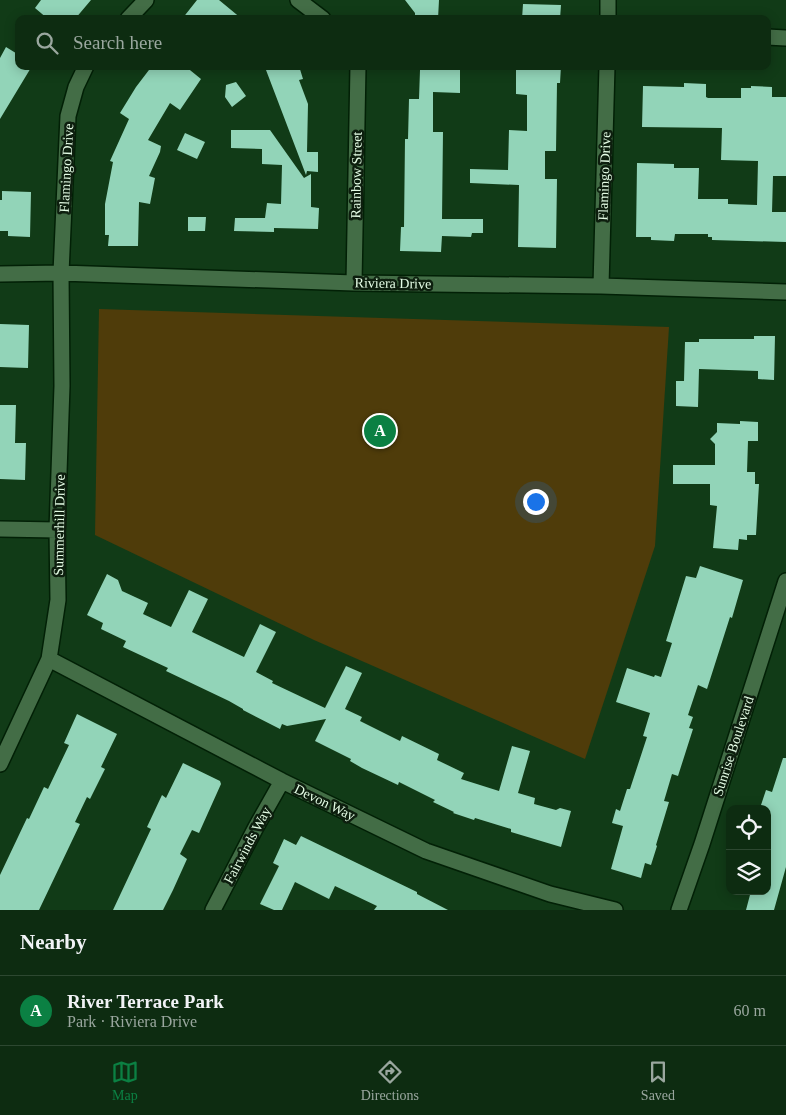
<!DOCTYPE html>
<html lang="en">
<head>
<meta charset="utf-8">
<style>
  body { margin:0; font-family:"Times New Roman",serif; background:#1b381f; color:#f1f3f6 }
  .controls { position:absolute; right:15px; bottom:15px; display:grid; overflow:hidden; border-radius:10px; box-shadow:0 2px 12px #0003 }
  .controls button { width:45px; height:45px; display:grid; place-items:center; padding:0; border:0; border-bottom:1px solid #2d4831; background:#0d2c11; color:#f1f3f6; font:25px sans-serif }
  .you { position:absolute; left:535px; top:501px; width:18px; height:18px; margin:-12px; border:4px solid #fff; border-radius:50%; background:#1a73e8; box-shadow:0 0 0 8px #1a73e833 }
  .badge { display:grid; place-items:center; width:32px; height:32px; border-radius:50%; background:#0b8043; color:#fff; font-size:16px; font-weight:700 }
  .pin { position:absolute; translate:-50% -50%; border:2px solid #fff; box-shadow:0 1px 5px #0006 }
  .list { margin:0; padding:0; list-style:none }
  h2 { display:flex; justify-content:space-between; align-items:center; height:65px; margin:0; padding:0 20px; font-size:21px }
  h2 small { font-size:16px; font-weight:400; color:#9aa79f }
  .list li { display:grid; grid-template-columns:32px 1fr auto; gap:15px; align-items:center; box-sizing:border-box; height:70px; padding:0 20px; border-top:1px solid #2d4831 }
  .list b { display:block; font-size:19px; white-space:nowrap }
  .list p { margin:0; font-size:16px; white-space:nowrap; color:#9aa79f }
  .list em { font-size:16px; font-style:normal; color:#9aa79f }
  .icon { flex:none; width:28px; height:28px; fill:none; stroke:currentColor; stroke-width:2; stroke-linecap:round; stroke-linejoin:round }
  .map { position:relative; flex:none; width:786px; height:910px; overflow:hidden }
  .search { position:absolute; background:#0d2c11; box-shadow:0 2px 12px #0003; left:15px; right:15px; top:15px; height:55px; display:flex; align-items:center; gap:12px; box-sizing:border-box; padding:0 18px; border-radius:10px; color:#9aa79f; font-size:19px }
  .sheet { height:135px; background:#0d2c11 }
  nav { display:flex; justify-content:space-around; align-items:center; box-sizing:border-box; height:70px; border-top:1px solid #2d4831; background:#0d2c11; font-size:14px; color:#9aa79f }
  nav a { display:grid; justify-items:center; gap:2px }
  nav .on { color:#0b8043 }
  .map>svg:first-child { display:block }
</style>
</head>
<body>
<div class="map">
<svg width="786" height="910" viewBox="0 0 786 910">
  <rect width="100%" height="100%" fill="#113b17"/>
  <path fill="#4f3c0a" d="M 99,309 L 669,327 L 655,546 L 585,759 L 314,640 L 95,535 Z"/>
  <path fill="#92d4b8" d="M 41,0 L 91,0 L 75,19 L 48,19 L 35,8 Z
    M 197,0 L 219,0 L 242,19 L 182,19 Z
    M 405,0 L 439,0 L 438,19 L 415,19 L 415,13 Z
    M 523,4 L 561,5 L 560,19 L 522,19 Z
    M 6,47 L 19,55 L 19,66 L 32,66 L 0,119 L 0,58 Z
    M 152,66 L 185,66 L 201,79 L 180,110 L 170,103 L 148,140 L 161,146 L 160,152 L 149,176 L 155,178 L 150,204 L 139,202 L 138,246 L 108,246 L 109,235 L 105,235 L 105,204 L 113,162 L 110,161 L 129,119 L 120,113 L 136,87 Z
    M 275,66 L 299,66 L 303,79 L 299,80 L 308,104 L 307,152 L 318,152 L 318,172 L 307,171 L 306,175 L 266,70 Z
    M 426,66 L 460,66 L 460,93 L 433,92 L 433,132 L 443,132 L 442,219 L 483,219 L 483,233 L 472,233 L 471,237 L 442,236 L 441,252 L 400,251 L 401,227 L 404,227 L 405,139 L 408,139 L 409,99 L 419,99 L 420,70 L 426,70 Z
    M 516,66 L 561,66 L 560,83 L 557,83 L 556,151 L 545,151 L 545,179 L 557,179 L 556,248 L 518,247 L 519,185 L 470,183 L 470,169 L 508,170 L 509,130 L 527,131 L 527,95 L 516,94 Z
    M 236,82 L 246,96 L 232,107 L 225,97 L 226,85 Z
    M 684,83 L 706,84 L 706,97 L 708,98 L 741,98 L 741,88 L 751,88 L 751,86 L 772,87 L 772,97 L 786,97 L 786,176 L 773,176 L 772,212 L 786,212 L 786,242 L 712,240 L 712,237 L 708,237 L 708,234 L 675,234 L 674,241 L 651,240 L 651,237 L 636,237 L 637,163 L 674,164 L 674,168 L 699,168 L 698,199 L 728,199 L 728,204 L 757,205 L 758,161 L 721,160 L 722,128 L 642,127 L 643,86 L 684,87 Z
    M 231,130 L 270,130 L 304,178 L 311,174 L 311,207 L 319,208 L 318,229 L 274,228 L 274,232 L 234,231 L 235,218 L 265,218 L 267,203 L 281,204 L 282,165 L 262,164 L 262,149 L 231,148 Z
    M 185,133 L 205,142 L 197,159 L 177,150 Z
    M 2,191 L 31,192 L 30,237 L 8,236 L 8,231 L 0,231 L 0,200 L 2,200 Z
    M 188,217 L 206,217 L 205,231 L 188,231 Z
    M 0,324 L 29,325 L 28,368 L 0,367 Z
    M 754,336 L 775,336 L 774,380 L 758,379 L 758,371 L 699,369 L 698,407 L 676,406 L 676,381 L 684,381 L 685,342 L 699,342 L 699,339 L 754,339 Z
    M 0,405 L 16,405 L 15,443 L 26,443 L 25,480 L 0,479 Z
    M 740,421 L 758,422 L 758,441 L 748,441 L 747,472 L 755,472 L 755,484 L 759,484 L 756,535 L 747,535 L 747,540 L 739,539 L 738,550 L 713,548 L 717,506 L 710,505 L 710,484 L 673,484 L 673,465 L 715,465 L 715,444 L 710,439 L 717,432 L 717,423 L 740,424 Z
    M 700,566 L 743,580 L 732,618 L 730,617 L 707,689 L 698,685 L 688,715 L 693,717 L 689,728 L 693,729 L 678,776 L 672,774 L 664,801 L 669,802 L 656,845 L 657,846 L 651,865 L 645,863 L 641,878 L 611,869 L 623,826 L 612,823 L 616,809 L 620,811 L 627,789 L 630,789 L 647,737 L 643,736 L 650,713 L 616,702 L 627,668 L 654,677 L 655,675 L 661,677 L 672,643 L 666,641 L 686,576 L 696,578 Z
    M 107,574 L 118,580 L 122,591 L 148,603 L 143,614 L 171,627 L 189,590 L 208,599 L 192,632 L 244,657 L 260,624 L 276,632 L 256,672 L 273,681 L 272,683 L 325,708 L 346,666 L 362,673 L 345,709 L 362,717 L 360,721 L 400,741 L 402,736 L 439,754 L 437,760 L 464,773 L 461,779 L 499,791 L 512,746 L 530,751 L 518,793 L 535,798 L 534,804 L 556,810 L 560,808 L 571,811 L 561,847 L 511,832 L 511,829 L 475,818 L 474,820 L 453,813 L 454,812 L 433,802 L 435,800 L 399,782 L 398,785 L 362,768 L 350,761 L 351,759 L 315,741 L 326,719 L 287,726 L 282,724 L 280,729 L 243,710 L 243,709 L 229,701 L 166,671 L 168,668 L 123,647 L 126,641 L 101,629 L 103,623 L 87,615 Z
    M 77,714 L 117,734 L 101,767 L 105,769 L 90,799 L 87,797 L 75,822 L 80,824 L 39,910 L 0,910 L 0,875 L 27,818 L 29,819 L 44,787 L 48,789 L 69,745 L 64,743 Z
    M 783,758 L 786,758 L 786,867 L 774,910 L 746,910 L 751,891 L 767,891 L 767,809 L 760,808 L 766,790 L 772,792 Z
    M 183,763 L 220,781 L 221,784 L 199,833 L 192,830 L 180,854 L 187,859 L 173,890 L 163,910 L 113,910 L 151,829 L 147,827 L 162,795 L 166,798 Z
    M 301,836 L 417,892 L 417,894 L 448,910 L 374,910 L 377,906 L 335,886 L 329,899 L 295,882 L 282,910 L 274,910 L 260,904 L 279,866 L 273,863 L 284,839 L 296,845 Z"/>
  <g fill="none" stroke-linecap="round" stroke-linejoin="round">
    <defs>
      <path id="minor" d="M 298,0 L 323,19
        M 128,19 L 146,0
        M 608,19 L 608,0
        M 767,37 L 786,38
        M 0,274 L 61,273 L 354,283 L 601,286 L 786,292
        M 354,283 L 358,66
        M 601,286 L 607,66
        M 0,529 L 57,530
        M 49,659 L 282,781 L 426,851 L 550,894 L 615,910
        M 0,764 L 49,659 L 58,600 L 57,530 L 62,386 L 61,273 L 68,116 L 76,87 L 86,66
        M 213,910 L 256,827 L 282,781
        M 679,910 L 702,844 L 786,581"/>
    </defs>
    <use href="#minor" stroke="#022006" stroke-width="18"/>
    <use href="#minor" stroke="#436d46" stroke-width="15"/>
  </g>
  <g text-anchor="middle" stroke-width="5" stroke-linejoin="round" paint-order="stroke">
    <g font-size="14" fill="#e4fce5" stroke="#0d1e0e">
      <text transform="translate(66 168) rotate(-87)" y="5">Flamingo Drive</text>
      <text transform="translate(356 175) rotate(-89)" y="5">Rainbow Street</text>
      <text transform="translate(604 176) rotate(-88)" y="5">Flamingo Drive</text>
      <text transform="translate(393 283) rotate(1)" y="5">Riviera Drive</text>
      <text transform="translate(59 525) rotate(-89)" y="5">Summerhill Drive</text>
      <text transform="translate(733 746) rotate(-72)" y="5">Sunrise Boulevard</text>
      <text transform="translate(325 802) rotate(26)" y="5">Devon Way</text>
      <text transform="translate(247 845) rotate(-62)" y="5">Fairwinds Way</text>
    </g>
  </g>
</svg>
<div class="controls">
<button><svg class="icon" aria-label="locate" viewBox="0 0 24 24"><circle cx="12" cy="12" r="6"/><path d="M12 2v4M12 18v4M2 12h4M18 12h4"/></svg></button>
<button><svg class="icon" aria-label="layers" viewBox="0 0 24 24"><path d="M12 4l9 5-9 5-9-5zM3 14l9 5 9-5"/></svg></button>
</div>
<div class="you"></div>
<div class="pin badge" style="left:380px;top:431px">A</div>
<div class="search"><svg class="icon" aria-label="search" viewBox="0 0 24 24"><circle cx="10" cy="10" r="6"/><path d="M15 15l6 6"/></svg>Search here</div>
</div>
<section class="sheet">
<h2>Nearby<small></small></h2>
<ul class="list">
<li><span class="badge">A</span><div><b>River Terrace Park</b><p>Park · Riviera Drive</p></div><em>60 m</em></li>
</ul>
</section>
<nav>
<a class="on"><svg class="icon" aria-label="map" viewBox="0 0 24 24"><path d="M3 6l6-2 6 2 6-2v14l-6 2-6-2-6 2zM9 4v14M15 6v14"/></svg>Map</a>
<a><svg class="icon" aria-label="directions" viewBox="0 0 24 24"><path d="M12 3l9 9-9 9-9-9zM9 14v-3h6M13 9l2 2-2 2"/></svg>Directions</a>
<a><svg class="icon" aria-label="saved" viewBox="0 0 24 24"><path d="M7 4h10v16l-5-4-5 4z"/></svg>Saved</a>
</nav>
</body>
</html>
